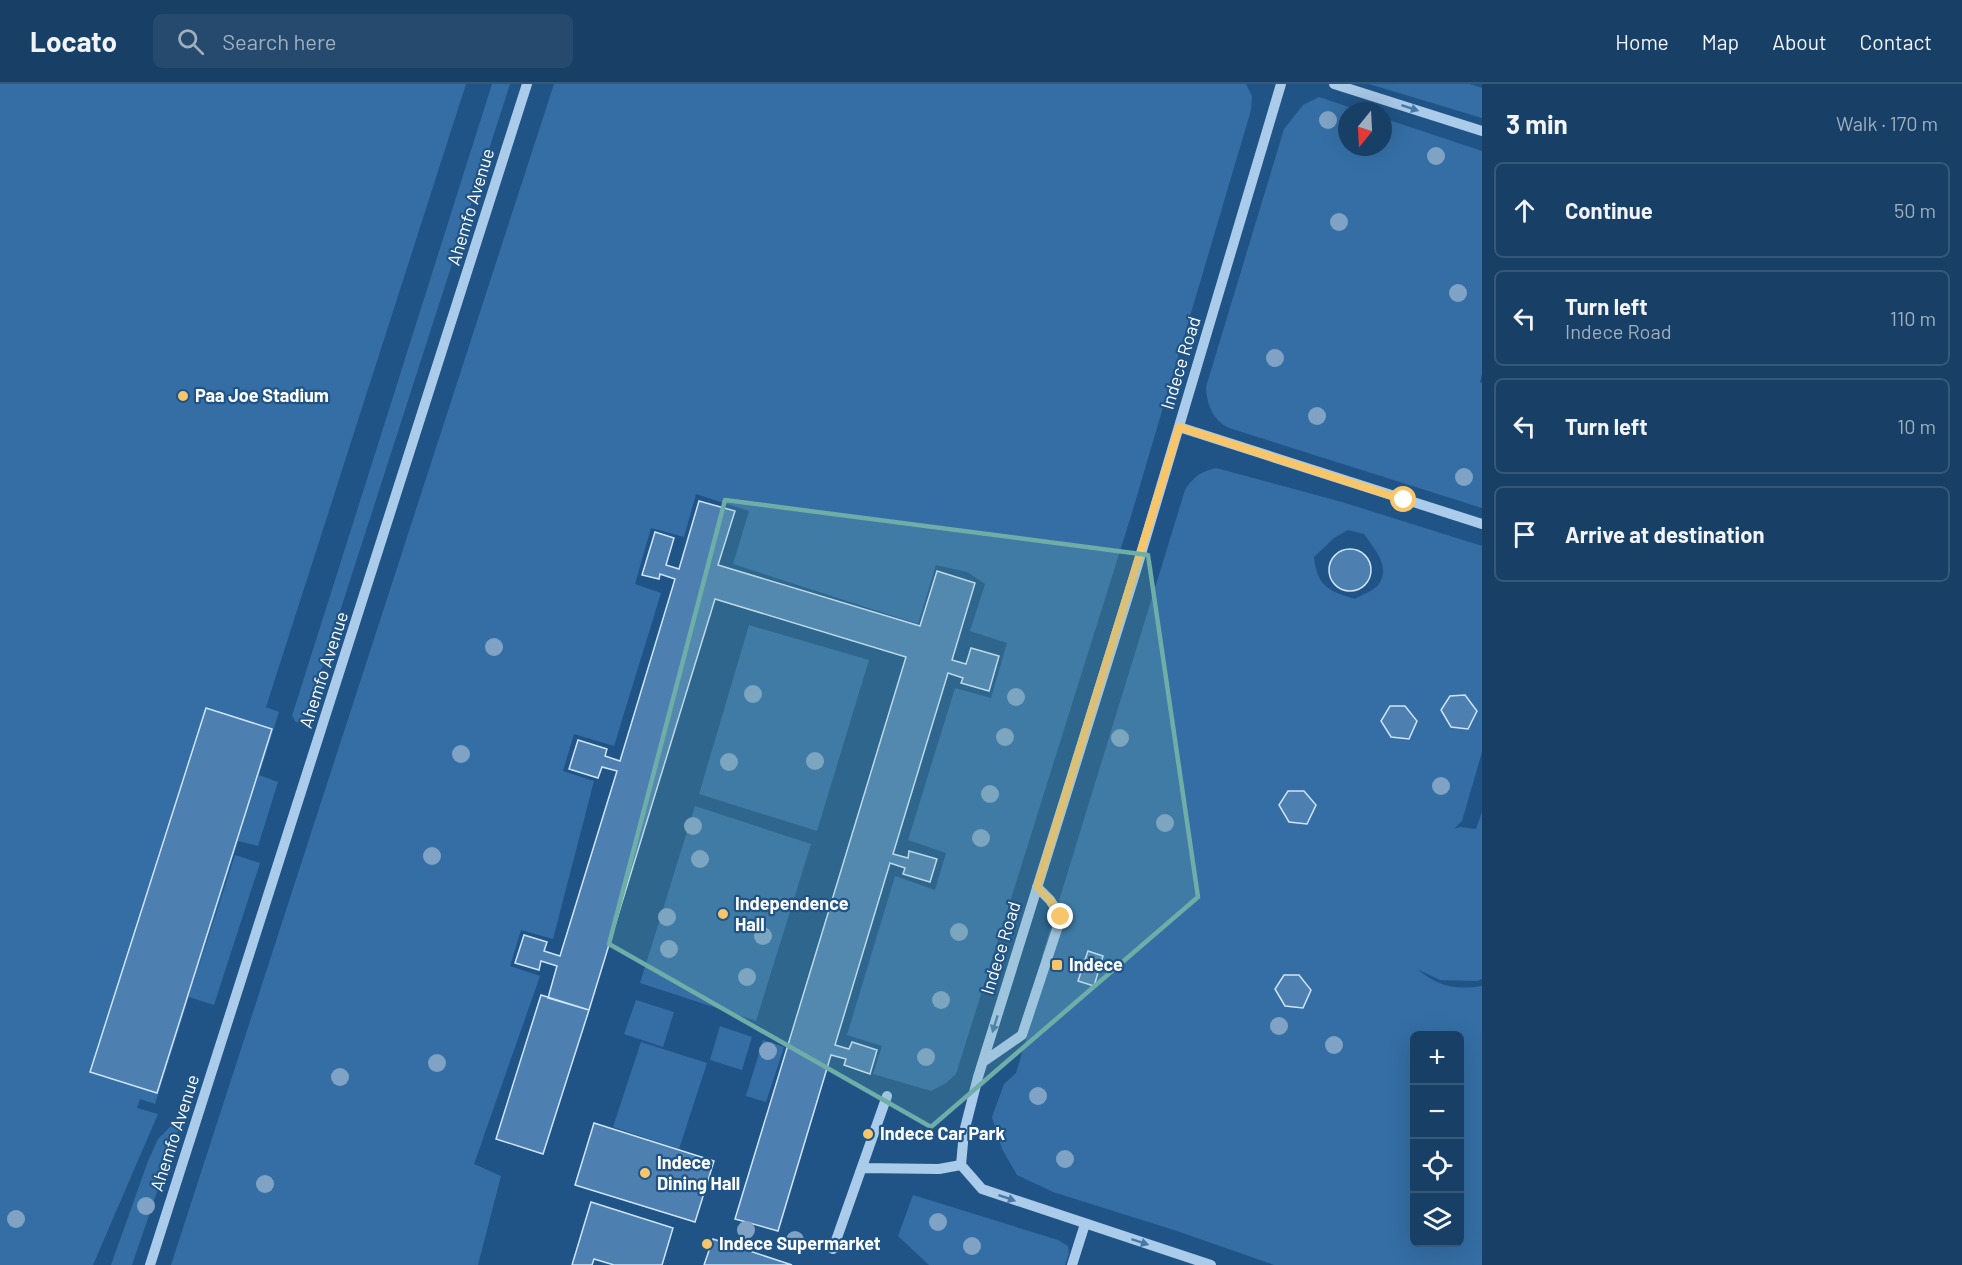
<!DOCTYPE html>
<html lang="en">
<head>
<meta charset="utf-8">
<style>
  body { margin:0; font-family:Barlow,sans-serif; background:#254a6e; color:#f1f3f6 }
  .controls { position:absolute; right:18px; bottom:18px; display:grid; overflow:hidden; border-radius:9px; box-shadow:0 6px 24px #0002 }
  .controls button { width:54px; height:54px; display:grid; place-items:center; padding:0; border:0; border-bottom:2px solid #365879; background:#183f65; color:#f1f3f6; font:30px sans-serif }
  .compass { position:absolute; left:1338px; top:18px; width:54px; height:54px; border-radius:50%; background:#183f65; box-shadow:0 6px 24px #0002; rotate:198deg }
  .stop { position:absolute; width:18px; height:18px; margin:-14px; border:4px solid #f7c56a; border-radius:50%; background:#fff }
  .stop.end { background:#f7c56a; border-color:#fff; box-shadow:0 2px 6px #0008 }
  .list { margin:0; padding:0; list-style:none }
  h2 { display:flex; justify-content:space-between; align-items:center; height:78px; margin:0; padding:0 24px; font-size:26px }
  h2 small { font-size:20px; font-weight:400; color:#9fafbf }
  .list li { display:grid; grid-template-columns:39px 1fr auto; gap:18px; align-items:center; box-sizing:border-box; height:96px; margin:0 12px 12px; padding:0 12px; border:2px solid #365879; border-radius:9px }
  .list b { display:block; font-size:22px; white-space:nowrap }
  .list p { margin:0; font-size:20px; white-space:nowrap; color:#9fafbf }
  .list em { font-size:20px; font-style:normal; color:#9fafbf }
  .icon { flex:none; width:33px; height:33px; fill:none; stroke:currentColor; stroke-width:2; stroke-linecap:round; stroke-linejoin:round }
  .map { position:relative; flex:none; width:1482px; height:1181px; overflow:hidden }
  header { display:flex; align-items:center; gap:36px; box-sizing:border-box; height:84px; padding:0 30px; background:#183f65; border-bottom:2px solid #365879 }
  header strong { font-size:28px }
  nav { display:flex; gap:33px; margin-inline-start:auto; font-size:21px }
  .search { width:420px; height:54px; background:#254a6e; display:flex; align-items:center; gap:15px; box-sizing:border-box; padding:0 21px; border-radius:9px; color:#9fafbf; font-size:22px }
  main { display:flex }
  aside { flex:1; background:#183f65 }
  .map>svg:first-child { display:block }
</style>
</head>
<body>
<header>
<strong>Locato</strong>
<div class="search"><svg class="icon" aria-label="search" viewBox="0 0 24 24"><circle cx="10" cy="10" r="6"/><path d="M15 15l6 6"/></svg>Search here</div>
<nav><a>Home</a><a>Map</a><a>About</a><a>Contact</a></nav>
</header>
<main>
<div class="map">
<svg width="1482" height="1181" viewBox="0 0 1482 1181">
  <rect width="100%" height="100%" fill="#205487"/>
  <path fill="#346ea4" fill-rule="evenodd" d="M 0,0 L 466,0 L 266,623 L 279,628 L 259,691 L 278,698 L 258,762 L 238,757 L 195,895 L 235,771 L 260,779 L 214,921 L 189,913 L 155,1020 L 140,1015 L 137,1024 L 158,1030 L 93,1181 L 0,1181 Z
    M 492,0 L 510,0 L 305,636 L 304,639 L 296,638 L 292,632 Z
    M 554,0 L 1246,0 L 1252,12 L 1251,26 L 1131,432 L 956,990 L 946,999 L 931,1007 L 873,990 L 882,962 L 847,951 L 895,792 L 935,806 L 946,769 L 908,756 L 955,604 L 991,614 L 1007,559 L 970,547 L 985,500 L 967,488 L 936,481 L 918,540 L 733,480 L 749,427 L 696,410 L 684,453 L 651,444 L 635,500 L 661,509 L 614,662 L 574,650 L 563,687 L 594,697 L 553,855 L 521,846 L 510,882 L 540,892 L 474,1080 L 501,1092 L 478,1181 L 171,1181 Z
    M 1369,0 L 1470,0 L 1482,4 L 1482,34 Z
    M 1319,13 L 1361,27 L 1347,27 L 1347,63 L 1383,63 L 1383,34 L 1482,67 L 1482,290 L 1480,298 L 1482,299 L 1482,424 L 1229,344 C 1212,335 1207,321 1206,303 L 1284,45 L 1303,21 Z
    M 1216,384 L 1342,418 L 1482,462 L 1482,668 L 1462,737 L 1454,745 L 1460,743 L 1476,745 L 1482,728 L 1482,895 L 1477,897 L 1440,896 L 1417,885 C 1439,903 1454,906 1482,902 L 1482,1181 L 1274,1181 L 1177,1147 L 1053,1108 L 1017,1091 L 1002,1065 L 992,1033 L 1004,1000 L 1016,989 L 1045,892 L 1042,872 L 1185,406 C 1194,392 1201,388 1216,384 ZM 1348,446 L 1364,450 C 1374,465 1391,482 1379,500 C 1374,507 1361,511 1355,515 C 1329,507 1317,503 1314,473 L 1334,454 ZM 1414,952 L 1460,952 L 1460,1158 L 1414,1158 Z
    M 749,541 L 869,576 L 817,747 L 699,710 Z
    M 695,722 L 811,760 L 756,937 L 640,899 Z
    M 636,916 L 674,928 L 663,963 L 624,950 Z
    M 720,942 L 752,953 L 742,986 L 710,976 Z
    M 763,956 L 784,963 L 766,1018 L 746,1012 Z
    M 641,958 L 707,979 L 679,1065 L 613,1043 Z
    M 184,1029 L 132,1181 L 111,1181 L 148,1077 L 158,1055 Z
    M 913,1111 L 1058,1156 L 1068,1162 L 1069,1170 L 1065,1181 L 929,1181 L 898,1152 Z"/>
  <path fill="#4d80b1" stroke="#cee4f7" stroke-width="1.5" d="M 699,417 L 735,427 L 718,481 L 920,542 L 937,487 L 975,499 L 952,576 L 966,580 L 971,564 L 999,572 L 989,607 L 961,599 L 963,594 L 948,589 L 893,770 L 908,774 L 909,767 L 937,775 L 930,798 L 903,790 L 905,784 L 890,779 L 835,961 L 849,965 L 852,958 L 877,966 L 870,990 L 844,981 L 846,975 L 831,971 L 778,1147 L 735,1135 L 906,573 L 715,515 L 589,926 L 548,914 L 557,882 L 541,877 L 539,886 L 515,879 L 524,851 L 547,858 L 544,867 L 560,872 L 617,687 L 602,683 L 598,694 L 569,685 L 578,656 L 607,665 L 605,672 L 620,677 L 675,495 L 660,490 L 659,495 L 642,491 L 655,448 L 674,454 L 666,481 L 679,485 Z
    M1329 486a21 21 0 1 1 42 0a21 21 0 1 1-42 0Z
    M 1465,611 L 1477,627 L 1468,645 L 1451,643 L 1441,626 L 1450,612 Z
    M 1390,622 L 1405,622 L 1417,637 L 1409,655 L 1391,653 L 1381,637 Z
    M 206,624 L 272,645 L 157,1009 L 90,988 Z
    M 1288,707 L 1304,707 L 1316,721 L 1307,740 L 1289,738 L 1279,721 Z
    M 1088,867 L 1103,872 L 1094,902 L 1078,897 Z
    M 1284,891 L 1299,891 L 1311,906 L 1303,924 L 1285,922 L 1275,905 Z
    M 541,911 L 589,926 L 543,1070 L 496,1055 Z
    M 594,1039 L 714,1077 L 695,1138 L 575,1101 Z
    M 591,1118 L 673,1144 L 662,1181 L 614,1181 L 594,1175 L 592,1181 L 572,1181 Z
    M 713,1155 L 792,1181 L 704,1181 Z"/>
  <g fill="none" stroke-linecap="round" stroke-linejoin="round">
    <path stroke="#aacbea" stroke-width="10" d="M 1334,0 L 1482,47
      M 1179,343 L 1482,440
      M 983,978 L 1022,951 L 1061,833 L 1050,816 L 1037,803
      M 862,1084 L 939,1085 L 961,1081
      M 833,1165 L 887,1012
      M 150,1181 L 527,0
      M 1072,1181 L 1085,1140
      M 1211,1181 L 982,1105 L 961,1081 L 964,1048 L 978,993 L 1135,490 L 1281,0"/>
  </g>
  <g fill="#80a3c5">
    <circle cx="1328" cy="36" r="9"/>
    <circle cx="1436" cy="72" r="9"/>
    <circle cx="1339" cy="138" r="9"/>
    <circle cx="1458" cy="209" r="9"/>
    <circle cx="1275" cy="274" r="9"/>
    <circle cx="1317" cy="332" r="9"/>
    <circle cx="1464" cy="393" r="9"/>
    <circle cx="494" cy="563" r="9"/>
    <circle cx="753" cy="610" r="9"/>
    <circle cx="1016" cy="613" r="9"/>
    <circle cx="1005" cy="653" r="9"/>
    <circle cx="1120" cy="654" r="9"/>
    <circle cx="461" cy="670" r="9"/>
    <circle cx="815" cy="677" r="9"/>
    <circle cx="729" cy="678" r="9"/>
    <circle cx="1441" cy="702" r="9"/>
    <circle cx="990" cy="710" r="9"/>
    <circle cx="1165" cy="739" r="9"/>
    <circle cx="693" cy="742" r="9"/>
    <circle cx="981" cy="754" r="9"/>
    <circle cx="432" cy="772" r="9"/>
    <circle cx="700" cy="775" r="9"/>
    <circle cx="667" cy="833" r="9"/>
    <circle cx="959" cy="848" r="9"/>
    <circle cx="763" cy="852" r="9"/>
    <circle cx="669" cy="865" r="9"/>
    <circle cx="747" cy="893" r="9"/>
    <circle cx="941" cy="916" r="9"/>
    <circle cx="1279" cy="942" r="9"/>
    <circle cx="1334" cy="961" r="9"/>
    <circle cx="768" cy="967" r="9"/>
    <circle cx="926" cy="973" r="9"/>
    <circle cx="437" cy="979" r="9"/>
    <circle cx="340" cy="993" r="9"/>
    <circle cx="1038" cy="1012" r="9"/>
    <circle cx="1065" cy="1075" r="9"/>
    <circle cx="265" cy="1100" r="9"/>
    <circle cx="146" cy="1122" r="9"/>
    <circle cx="16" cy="1135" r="9"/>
    <circle cx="938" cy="1138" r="9"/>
    <circle cx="746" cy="1146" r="9"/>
    <circle cx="795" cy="1156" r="9"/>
    <circle cx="972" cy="1162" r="9"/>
  </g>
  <defs><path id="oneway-solid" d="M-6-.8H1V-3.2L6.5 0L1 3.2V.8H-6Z" transform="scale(1.5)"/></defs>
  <g fill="#4978a5">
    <use href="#oneway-solid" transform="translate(1410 24) rotate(18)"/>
    <use href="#oneway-solid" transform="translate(995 940) rotate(107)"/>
    <use href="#oneway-solid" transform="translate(1007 1114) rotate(19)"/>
    <use href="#oneway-solid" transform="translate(1140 1158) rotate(18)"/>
  </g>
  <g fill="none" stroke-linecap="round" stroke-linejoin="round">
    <path stroke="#f7c56a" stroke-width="8" d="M 1061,833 L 1050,816 L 1037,803 L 1179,343 L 1404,416"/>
  </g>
  <path fill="#6fada8" fill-opacity="0.2" stroke="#6fada8" stroke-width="4.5" stroke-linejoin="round" d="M 725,416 L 1148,471 L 1198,813 L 931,1043 L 609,860 Z"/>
  <g fill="#f7c56a" stroke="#205487" stroke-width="2">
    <circle cx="183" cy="312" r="6"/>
    <circle cx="723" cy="830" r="6"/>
    <rect x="1051" y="875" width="12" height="12" rx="3"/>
    <circle cx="868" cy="1050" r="6"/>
    <circle cx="645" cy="1089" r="6"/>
    <circle cx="707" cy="1160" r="6"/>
  </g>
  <g text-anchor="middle" stroke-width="4.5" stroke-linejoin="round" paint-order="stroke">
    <g font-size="18" fill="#fff" stroke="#205487">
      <text transform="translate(471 123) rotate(-73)" y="6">Ahemfo Avenue</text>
      <text transform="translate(1181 279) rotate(-73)" y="6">Indece Road</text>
      <text transform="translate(324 586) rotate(-72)" y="6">Ahemfo Avenue</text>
      <text transform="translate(1001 864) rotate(-73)" y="6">Indece Road</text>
      <text transform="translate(175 1049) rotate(-72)" y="6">Ahemfo Avenue</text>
    </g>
    <g font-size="18" font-weight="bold" fill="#fff" stroke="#205487" text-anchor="start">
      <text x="195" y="318">Paa Joe Stadium</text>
      <text x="735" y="826">Independence<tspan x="735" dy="21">Hall</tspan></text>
      <text x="1069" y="887">Indece</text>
      <text x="880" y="1056">Indece Car Park</text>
      <text x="657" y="1085">Indece<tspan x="657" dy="21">Dining Hall</tspan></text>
      <text x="719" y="1166">Indece Supermarket</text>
    </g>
  </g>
</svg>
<div class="controls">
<button>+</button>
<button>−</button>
<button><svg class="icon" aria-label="locate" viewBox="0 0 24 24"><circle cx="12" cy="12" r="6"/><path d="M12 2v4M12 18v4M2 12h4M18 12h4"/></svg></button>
<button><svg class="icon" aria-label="layers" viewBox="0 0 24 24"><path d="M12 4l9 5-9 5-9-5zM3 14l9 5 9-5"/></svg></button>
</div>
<svg class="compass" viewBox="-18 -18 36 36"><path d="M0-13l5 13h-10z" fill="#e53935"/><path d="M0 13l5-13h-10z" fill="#9fafbf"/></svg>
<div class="stop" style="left:1404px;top:416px"></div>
<div class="stop end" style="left:1061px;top:833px"></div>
</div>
<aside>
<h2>3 min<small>Walk · 170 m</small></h2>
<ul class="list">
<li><svg class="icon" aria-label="ahead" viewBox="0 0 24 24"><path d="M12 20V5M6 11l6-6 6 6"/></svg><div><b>Continue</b></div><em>50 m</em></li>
<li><svg class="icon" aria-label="left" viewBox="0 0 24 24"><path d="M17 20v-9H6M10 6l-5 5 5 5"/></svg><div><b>Turn left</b><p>Indece Road</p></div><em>110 m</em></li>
<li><svg class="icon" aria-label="left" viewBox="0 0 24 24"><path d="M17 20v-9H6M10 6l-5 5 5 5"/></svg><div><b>Turn left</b></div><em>10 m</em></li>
<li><svg class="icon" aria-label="arrive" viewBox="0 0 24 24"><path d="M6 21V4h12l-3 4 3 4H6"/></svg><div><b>Arrive at destination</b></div></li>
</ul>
</aside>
</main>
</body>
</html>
